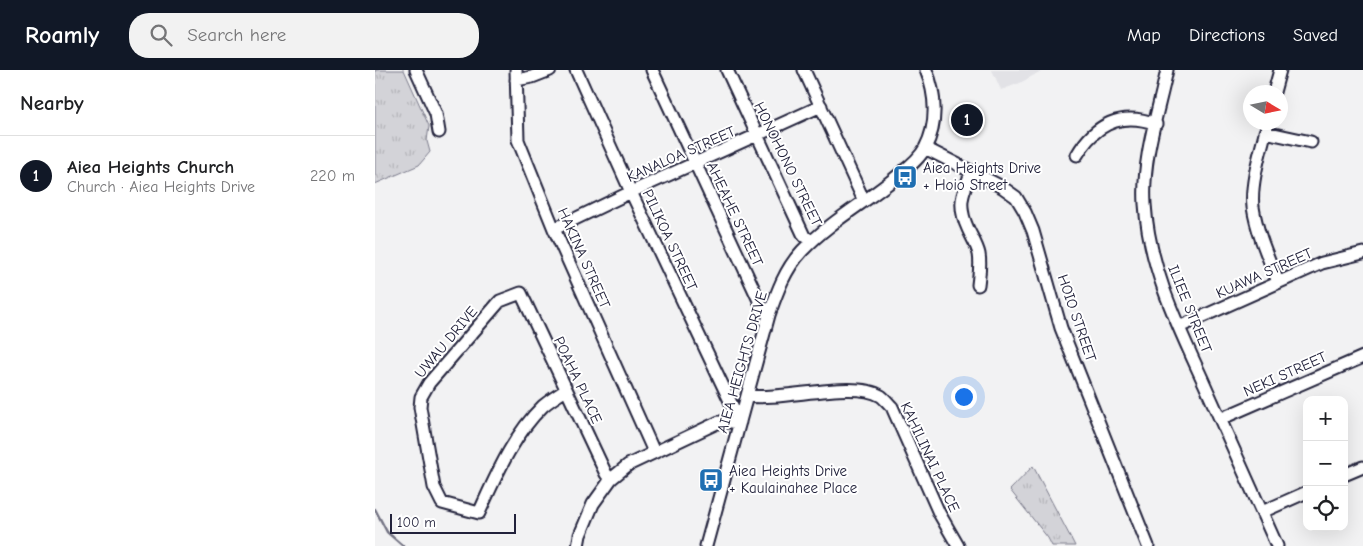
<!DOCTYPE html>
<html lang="en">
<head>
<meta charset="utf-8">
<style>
  body { margin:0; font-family:"Comic Neue",sans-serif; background:#f2f2f2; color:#202124 }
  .controls { position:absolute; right:15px; bottom:15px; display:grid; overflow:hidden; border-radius:10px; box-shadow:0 5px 20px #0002 }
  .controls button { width:45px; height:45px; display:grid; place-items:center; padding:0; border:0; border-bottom:1px solid #e0e0e0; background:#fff; color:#202124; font:25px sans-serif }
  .compass { position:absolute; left:868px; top:15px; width:45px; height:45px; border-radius:50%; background:#fff; box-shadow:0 5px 20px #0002; rotate:100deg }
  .scale { position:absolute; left:15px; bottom:12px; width:126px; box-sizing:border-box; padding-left:5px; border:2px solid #22223b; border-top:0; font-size:14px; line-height:18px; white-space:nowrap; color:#22223b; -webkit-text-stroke:4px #fff; paint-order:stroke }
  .you { position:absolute; left:588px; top:326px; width:18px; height:18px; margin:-12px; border:4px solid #fff; border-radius:50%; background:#1a73e8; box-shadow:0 0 0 8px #1a73e833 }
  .badge { display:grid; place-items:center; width:32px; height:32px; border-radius:50%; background:#111827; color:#fff; font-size:16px; font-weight:700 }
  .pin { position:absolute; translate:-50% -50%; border:2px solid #fff; box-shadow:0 1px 5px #0006 }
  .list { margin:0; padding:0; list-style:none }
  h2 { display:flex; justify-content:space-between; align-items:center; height:65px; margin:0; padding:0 20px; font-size:21px }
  h2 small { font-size:16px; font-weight:400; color:#757577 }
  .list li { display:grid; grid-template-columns:32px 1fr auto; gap:15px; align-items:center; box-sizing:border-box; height:80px; padding:0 20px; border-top:1px solid #e0e0e0 }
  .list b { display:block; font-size:19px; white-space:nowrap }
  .list p { margin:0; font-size:16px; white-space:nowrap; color:#757577 }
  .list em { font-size:16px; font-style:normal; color:#757577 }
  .icon { flex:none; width:28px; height:28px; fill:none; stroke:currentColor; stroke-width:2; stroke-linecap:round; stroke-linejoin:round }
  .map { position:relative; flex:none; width:988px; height:476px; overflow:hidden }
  header { display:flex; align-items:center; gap:30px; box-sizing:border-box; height:70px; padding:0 25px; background:#111827; color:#fff }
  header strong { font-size:24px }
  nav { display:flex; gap:28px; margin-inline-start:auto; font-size:18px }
  .search { width:350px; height:45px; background:#f2f2f2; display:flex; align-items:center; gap:12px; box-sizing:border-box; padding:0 18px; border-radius:20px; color:#757577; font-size:19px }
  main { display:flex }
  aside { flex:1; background:#fff }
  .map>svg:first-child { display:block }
</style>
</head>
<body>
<header>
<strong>Roamly</strong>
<div class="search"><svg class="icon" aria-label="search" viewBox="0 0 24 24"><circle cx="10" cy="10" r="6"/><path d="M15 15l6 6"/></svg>Search here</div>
<nav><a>Map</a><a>Directions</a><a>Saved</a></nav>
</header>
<main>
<aside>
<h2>Nearby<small></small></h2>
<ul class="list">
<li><span class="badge">1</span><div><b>Aiea Heights Church</b><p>Church · Aiea Heights Drive</p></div><em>220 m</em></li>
</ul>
</aside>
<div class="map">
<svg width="988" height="476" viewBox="0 0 988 476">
  <defs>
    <pattern id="grass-tufts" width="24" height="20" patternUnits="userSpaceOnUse" patternTransform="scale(1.25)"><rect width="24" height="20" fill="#d3d3d8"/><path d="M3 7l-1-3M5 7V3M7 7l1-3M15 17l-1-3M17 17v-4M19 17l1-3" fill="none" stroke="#b5b5ba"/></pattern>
  </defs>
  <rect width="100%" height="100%" fill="#f2f2f3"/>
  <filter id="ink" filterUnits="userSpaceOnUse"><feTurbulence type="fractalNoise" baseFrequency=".02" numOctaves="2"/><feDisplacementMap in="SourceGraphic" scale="10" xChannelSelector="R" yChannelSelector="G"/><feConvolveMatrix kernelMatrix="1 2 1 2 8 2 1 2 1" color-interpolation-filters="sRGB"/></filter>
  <g filter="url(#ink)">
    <path fill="#e2e2e6" d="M 617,0 L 668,0 L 645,13 L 626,20 Z"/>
    <path fill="url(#grass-tufts)" stroke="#7a7a8a" d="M 0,0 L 29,0 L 54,56 L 52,71 L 55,82 L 44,95 L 0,114 Z
      M 658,396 L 698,472 L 700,476 L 677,476 L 673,468 L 635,420 Z"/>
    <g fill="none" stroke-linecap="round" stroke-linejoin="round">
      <path stroke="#727282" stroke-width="2.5" d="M 0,439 L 12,462 L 28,476"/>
      <defs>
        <path id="minor" d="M 41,0 L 61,44 L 64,62
          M 141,0 L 143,70 L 179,159 L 279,382
          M 201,0 L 256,122 L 365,352
          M 277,0 L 388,239 L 394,245
          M 352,0 L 429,166 L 437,171
          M 429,0 L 489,131
          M 792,0 C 783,43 767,89 770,134 C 774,198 803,256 829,313 C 853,367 878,422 902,476
          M 141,10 L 157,7 L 175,0
          M 899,22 L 905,0
          M 893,52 C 887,77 875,112 878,137 C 882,163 893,187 903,212
          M 890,62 L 936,72
          M 550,78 L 627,117 L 641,127 L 650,142 L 658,161 L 686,258 L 773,476
          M 702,85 C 720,54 746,41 781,54
          M 597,101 C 587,124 582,135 593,159 C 597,168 602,175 604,184 C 606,195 604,205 603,215
          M 179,159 L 256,122 L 446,36
          M 804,257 L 947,193 L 988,183
          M 191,320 C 183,325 175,330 168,336 C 138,365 121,406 104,443 L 67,433 L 59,417 L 45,337 L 46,327 L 54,313 L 125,231 L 146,223 L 231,404 L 236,409
          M 372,326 C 408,331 479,309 506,326 C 510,329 514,334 517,337 L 564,443 L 583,476
          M 845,349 L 988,287
          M 969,405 L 988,397
          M 887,442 L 932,422
          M 203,476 L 205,465 L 218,434 L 236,409 L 253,395 L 344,352 L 365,352
          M 331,476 L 394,245 C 402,222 410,199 427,181 C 456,150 495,130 526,103 C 535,96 545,88 550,78 C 563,54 561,24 551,0"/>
      </defs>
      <use href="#minor" stroke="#22223b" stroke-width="15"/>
      <use href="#minor" stroke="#fff" stroke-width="11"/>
    </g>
  </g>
  <defs>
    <symbol id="bus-square" viewBox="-11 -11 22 22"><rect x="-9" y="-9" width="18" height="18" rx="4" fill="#1f6fb2" stroke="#fff"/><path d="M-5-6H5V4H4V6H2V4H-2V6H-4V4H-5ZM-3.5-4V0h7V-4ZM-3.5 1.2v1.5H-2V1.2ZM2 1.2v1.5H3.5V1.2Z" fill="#fff"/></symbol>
  </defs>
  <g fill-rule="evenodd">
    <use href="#bus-square" x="516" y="93" width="28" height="28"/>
    <use href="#bus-square" x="322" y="396" width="28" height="28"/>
  </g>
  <g text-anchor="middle" stroke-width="4" stroke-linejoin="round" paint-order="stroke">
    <g font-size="15" fill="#22223b" stroke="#fff">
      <text transform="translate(306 84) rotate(-24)" y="5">KANALOA STREET</text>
      <text transform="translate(413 94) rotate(64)" y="5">HONOHONO STREET</text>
      <text transform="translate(360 144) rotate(65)" y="5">AHEAHE STREET</text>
      <text transform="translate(295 170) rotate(65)" y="5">PILIKOA STREET</text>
      <text transform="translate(209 188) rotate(66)" y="5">HAKINA STREET</text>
      <text transform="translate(889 203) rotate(-24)" y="5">KUAWA STREET</text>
      <text transform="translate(815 239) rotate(68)" y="5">ILIEE STREET</text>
      <text transform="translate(702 248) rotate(71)" y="5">HOIO STREET</text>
      <text transform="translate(71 272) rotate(-50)" y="5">UWAU DRIVE</text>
      <text transform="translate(367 292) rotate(-74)" y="5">AIEA HEIGHTS DRIVE</text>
      <text transform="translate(910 304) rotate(-24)" y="5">NEKI STREET</text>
      <text transform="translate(203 310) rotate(65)" y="5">POAHA PLACE</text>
      <text transform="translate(555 387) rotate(65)" y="5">KAHILINAI PLACE</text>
    </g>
    <g font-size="15" fill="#22223b" stroke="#fff" text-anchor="start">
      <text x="548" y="103">Aiea Heights Drive<tspan x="548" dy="17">+ Hoio Street</tspan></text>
      <text x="354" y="406">Aiea Heights Drive<tspan x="354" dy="17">+ Kaulainahee Place</tspan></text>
    </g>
  </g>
</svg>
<div class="controls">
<button>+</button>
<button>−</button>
<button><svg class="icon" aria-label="locate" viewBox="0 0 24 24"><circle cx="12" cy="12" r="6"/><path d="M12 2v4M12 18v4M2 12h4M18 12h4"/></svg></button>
</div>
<svg class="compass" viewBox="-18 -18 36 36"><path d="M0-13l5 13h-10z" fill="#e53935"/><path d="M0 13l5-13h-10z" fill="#757577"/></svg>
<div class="scale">100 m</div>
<div class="you"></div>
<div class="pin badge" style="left:592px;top:50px">1</div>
</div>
</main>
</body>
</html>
